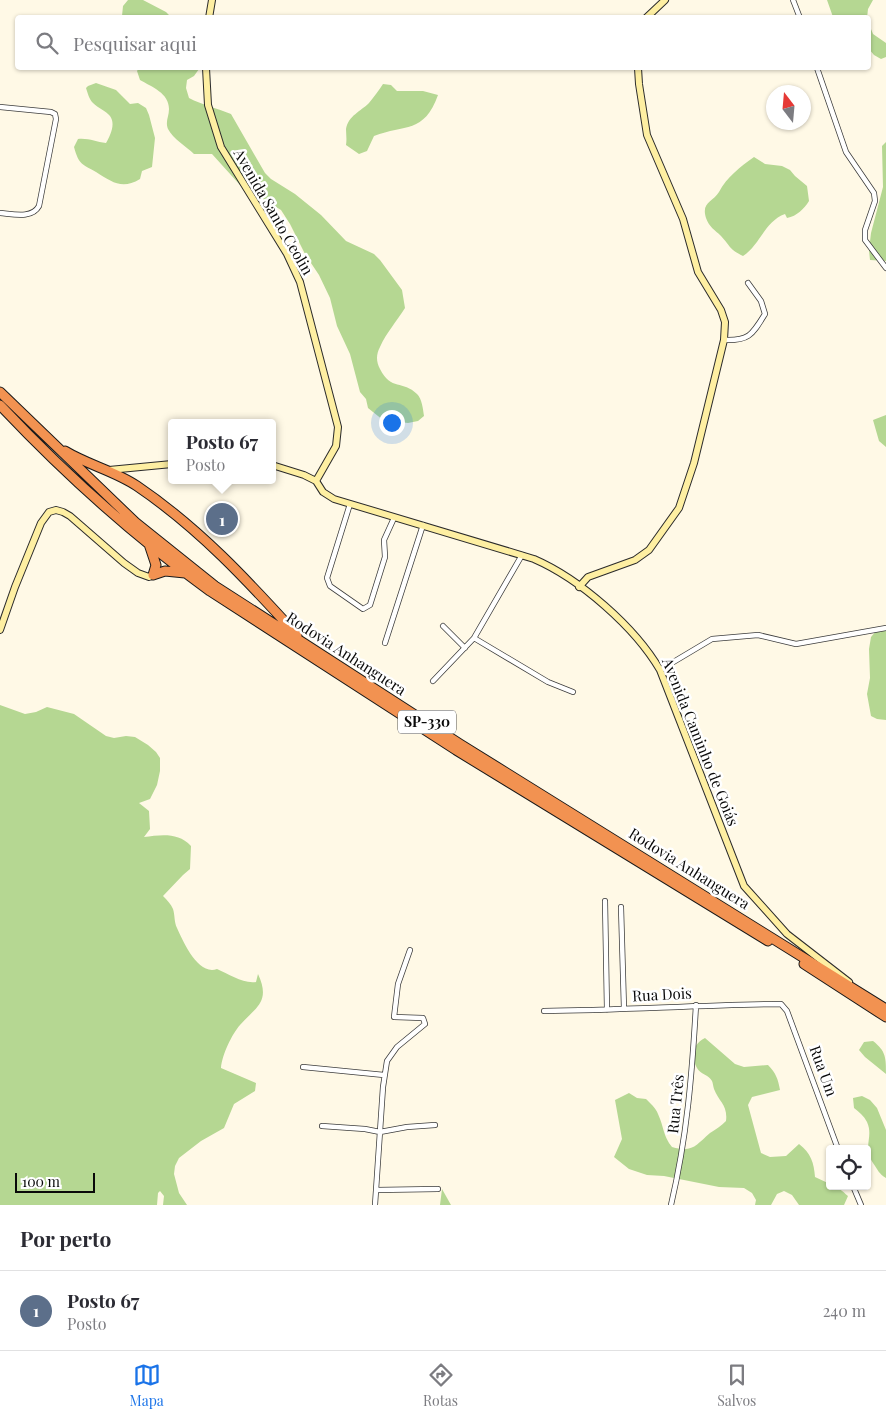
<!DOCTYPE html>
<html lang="pt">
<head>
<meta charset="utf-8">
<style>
  body { margin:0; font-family:"Playfair Display",serif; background:#f2f2f3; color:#2b2b33 }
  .controls { position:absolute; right:15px; bottom:15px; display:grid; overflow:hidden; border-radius:5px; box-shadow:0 1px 4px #0004 }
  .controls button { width:45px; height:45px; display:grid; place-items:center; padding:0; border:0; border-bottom:1px solid #e1e1e2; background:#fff; color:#2b2b33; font:25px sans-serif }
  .compass { position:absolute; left:766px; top:85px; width:45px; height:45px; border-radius:50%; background:#fff; box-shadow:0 1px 4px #0004; rotate:344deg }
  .scale { position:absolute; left:15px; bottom:12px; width:80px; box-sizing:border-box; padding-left:5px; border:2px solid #090909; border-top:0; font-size:14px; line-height:18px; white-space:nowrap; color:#090909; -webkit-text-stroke:4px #fff; paint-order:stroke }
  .you { position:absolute; left:391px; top:422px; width:18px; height:18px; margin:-12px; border:4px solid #fff; border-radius:50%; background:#1a73e8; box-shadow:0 0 0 8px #1a73e833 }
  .badge { display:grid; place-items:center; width:32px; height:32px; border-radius:50%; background:#1a73e8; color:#fff; font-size:16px; font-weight:700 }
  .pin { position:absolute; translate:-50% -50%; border:2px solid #fff; box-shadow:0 1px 5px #0006 }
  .popup { position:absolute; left:168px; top:419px; width:108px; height:65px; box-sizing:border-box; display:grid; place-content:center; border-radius:5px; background:#fff; filter:drop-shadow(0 1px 4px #0005); font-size:16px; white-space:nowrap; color:#7c7c81 }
  .popup b { font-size:19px; color:#2b2b33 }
  .popup::after { content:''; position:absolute; left:50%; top:100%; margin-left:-10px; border:10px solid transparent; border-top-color:#fff }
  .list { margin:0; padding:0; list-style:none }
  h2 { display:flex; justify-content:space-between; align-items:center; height:65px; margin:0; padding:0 20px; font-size:21px }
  h2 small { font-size:16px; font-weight:400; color:#7c7c81 }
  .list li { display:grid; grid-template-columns:32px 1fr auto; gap:15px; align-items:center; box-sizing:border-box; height:80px; padding:0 20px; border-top:1px solid #e1e1e2 }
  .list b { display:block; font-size:19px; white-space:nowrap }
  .list p { margin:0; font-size:16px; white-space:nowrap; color:#7c7c81 }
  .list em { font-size:16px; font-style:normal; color:#7c7c81 }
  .icon { flex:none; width:28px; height:28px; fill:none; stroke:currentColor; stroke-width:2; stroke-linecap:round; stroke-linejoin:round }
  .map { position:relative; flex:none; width:886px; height:1205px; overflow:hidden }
  .search { position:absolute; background:#fff; box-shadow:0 1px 4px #0004; left:15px; right:15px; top:15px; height:55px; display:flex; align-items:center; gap:12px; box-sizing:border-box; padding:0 18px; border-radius:5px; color:#7c7c81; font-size:19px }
  .sheet { height:145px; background:#fff }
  nav { display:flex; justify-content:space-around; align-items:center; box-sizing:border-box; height:70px; border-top:1px solid #e1e1e2; background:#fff; font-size:14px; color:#7c7c81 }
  nav a { display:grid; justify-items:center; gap:2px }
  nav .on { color:#1a73e8 }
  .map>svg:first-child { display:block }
</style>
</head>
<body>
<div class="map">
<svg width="886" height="1205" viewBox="0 0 886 1205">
  <rect width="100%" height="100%" fill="#fff9e6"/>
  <path fill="#b5d792" d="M 128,0 L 143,0 L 166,12 L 171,17 L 124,17 L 122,16 L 123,6 Z
    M 827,0 L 873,0 L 868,9 L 867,18 L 833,17 Z
    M 869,24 L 873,34 L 886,43 L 886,57 L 881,59 L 874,55 L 869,49 Z
    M 139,68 L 199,69 L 194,76 L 187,80 L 186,88 L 189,98 C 202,105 217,108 231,114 L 265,173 L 271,179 L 295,194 L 321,215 L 346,241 L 374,254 L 380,260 L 402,290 L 405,308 C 397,321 386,333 380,347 C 376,354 376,362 380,369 C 391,391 403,380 417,394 C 422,399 423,409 424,416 L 418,421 L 408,423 L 383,420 L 368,408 L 366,399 L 360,392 L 350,354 L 337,326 L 330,298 L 319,275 L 305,254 L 290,224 L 281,210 L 240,185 L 212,154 L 194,154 C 186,146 173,139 168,129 C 165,121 169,117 169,109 C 169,93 152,87 140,80 L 137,71 Z
    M 96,83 L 116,90 L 130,104 L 138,103 L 146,108 L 149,115 L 155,138 L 152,167 L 142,171 L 140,179 C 122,190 112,182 96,172 C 82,164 79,165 74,147 L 78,139 C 89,138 96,142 106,143 C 110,136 116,124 110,116 C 106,111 98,108 93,103 C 89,99 88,94 86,88 L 88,86 Z
    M 383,84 L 391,85 L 397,91 L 423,91 L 438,95 C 424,134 405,124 374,136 L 367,151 L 359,154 L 346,145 C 347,139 346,134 346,129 C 348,116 361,111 369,103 C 374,97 379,90 383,84 Z
    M 886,142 L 886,261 L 870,260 L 869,250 L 871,233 L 883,187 L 882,146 Z
    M 754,157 L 765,164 L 782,166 L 790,170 L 795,176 L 807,186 L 809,201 C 804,209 797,216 787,218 L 785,214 C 765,221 760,245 743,256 C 729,249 731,247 721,236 C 715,230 709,227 706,218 C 701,202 713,202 719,192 C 727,177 740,167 754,157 Z
    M 886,415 L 886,447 L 879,441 L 873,420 Z
    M 886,625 L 886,720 L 877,719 L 871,716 L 867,694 L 870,678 L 869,649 L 871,637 L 876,631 Z
    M 0,705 L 25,714 L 36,712 L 47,707 L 74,714 L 106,736 L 114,738 L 126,736 L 135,737 L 148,745 L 156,752 L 160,758 L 160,771 L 157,785 L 150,799 L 139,803 L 149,811 L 150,829 L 144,837 C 161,835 178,832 191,846 L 190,869 L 183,875 L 163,896 C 167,900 171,904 173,909 C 175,915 174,922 177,928 C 183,941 198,976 217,969 C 229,974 243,984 256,982 L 258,974 C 271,1002 256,1007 240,1025 C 232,1034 222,1055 221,1068 L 256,1083 L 255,1091 L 234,1104 L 224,1128 L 201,1141 L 179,1158 L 175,1166 L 174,1174 L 179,1193 L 187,1205 L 163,1205 L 164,1196 L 160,1191 L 158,1193 L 157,1205 L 0,1205 Z
    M 705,1038 L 735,1064 L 744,1067 L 768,1065 C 776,1073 778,1079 780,1090 L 752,1097 L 748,1105 L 761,1153 L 770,1157 L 786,1156 L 799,1144 C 811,1153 814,1163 815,1177 L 830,1184 L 830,1186 C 838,1186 842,1191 848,1196 L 844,1205 L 799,1205 L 792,1195 L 784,1191 L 777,1194 L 771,1205 L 755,1205 L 756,1200 L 752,1193 L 744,1188 L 719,1187 L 664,1176 L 647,1175 L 629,1169 L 614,1157 L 622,1139 L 615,1100 L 629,1093 L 637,1098 L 646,1099 C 650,1103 656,1108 658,1114 C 664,1127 663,1136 672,1147 C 693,1153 696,1145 710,1133 C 716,1129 721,1126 726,1121 C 728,1105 719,1102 714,1089 C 713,1086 713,1083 712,1081 C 709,1075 700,1074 697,1068 C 690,1056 693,1044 705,1038 Z
    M 873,1041 C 886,1051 886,1058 886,1074 L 865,1057 L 859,1050 L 864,1042 Z
    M 862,1096 L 870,1100 L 877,1108 L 886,1130 L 886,1178 C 879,1174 878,1170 873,1163 C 862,1146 874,1138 867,1122 C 864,1116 859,1112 854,1108 L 853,1098 Z
    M 442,1189 L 451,1205 L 440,1205 Z"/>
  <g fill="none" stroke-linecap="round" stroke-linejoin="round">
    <defs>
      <path id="street" d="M 793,0 L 800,18
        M 817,68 L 846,152 L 874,193 L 875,201 L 865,230 L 865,240 L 886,268
        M 0,107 L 51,112 L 55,114 L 56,119 L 39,206 C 32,219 13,214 0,213
        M 724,340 C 749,341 752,335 765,314 L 761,301 L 748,283
        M 350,504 L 327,578 L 330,586 L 363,609 L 370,605 L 385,557 L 384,540 L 394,518
        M 443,626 L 465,648
        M 474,638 L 548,682 L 573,692
        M 385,643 L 423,525
        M 660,670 L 712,639 L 758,635 L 796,644 L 886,628
        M 433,681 L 474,638 L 522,555
        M 605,901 L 607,1010
        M 621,907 L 624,1009
        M 544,1011 C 623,1010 702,1005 781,1004 L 787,1011 L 838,1149
        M 303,1067 L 384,1075
        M 322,1126 L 365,1129 L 380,1132
        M 380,1132 L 407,1127 L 435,1125
        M 853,1186 L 861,1205
        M 376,1190 L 438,1189
        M 375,1205 L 383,1087 L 387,1061 L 397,1047 L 425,1024 L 423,1018 L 394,1017 L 398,984 L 410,950
        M 671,1205 C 687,1137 692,1075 696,1005"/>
      <path id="secondary" d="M 209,18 L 212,0
        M 646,18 L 665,0
        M 206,68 L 208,105 L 221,147 L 287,254 L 300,282 L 338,427 L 336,446 L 316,481
        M 272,465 L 304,475 L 316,481 L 323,492 L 334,499 L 534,559 C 580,579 635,627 660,670 L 744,886 L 787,934 L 849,982
        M 109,470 L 172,464
        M 579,587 L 588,577 L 635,560 L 649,550 L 679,508 L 694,463 L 724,340 L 725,322 L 721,310 L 698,272 L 683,219 L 647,135 L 639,84 L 638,68
        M 0,630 L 15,587 L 41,523 L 49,512 L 56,510 L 63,512 L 70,516 L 124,563 L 138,573 L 149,577 L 153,575"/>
      <path id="highway" d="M 0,392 L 135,522 L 215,586 L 460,744 L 886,1009
        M 0,405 C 64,473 134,536 210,591 L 456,750 L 768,941
        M 65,451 C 88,465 115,471 137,486 C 199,528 248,581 297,635
        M 149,544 L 156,565 L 153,575
        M 153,575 L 165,571 L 185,573
        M 804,964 L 886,1017"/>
    </defs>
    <use href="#street" stroke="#3c3c3c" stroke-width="6"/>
    <use href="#secondary" stroke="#2b2b2b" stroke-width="8"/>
    <use href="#highway" stroke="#1a1a1a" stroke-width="11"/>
    <use href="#street" stroke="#fff" stroke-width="4.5"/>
    <use href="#secondary" stroke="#feefa2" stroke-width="6"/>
    <use href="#highway" stroke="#f29251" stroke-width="9"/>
  </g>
  <g text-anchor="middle" stroke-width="5" stroke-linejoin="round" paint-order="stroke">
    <rect fill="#fff" stroke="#535353" stroke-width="1" x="398" y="710.5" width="58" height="23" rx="4"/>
    <g font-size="14" font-weight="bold" fill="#090909">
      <text x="427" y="727">SP-330</text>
    </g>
    <g font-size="15" fill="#090909" stroke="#fff">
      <text transform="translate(273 212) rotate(60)" y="5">Avenida Santo Ceolin</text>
      <text transform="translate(346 654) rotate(33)" y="5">Rodovia Anhanguera</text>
      <text transform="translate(700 742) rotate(68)" y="5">Avenida Caminho de Goiás</text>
      <text transform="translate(689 869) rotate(32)" y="5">Rodovia Anhanguera</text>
      <text transform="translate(662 995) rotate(-3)" y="5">Rua Dois</text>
      <text transform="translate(823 1071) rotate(70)" y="5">Rua Um</text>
      <text transform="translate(676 1104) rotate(-84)" y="5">Rua Três</text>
    </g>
  </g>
</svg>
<div class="controls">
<button><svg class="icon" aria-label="locate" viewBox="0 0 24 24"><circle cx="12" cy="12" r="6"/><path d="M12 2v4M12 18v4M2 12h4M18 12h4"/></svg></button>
</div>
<svg class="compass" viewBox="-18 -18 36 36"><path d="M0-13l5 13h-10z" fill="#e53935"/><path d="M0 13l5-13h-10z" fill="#7c7c81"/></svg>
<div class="scale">100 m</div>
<div class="you"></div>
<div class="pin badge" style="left:222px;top:519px;background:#5c6f8a">1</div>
<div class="popup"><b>Posto 67</b>Posto</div>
<div class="search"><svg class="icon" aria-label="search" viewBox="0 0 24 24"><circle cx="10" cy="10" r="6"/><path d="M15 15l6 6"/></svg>Pesquisar aqui</div>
</div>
<section class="sheet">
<h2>Por perto<small></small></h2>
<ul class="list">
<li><span class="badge" style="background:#5c6f8a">1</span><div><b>Posto 67</b><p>Posto</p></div><em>240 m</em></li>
</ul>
</section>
<nav>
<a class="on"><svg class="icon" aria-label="map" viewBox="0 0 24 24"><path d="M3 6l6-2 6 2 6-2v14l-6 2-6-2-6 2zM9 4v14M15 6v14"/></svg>Mapa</a>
<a><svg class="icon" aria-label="directions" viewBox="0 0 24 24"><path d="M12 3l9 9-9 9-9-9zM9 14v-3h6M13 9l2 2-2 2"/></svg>Rotas</a>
<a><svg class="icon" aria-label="saved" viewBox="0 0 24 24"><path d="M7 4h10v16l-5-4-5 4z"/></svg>Salvos</a>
</nav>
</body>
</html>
